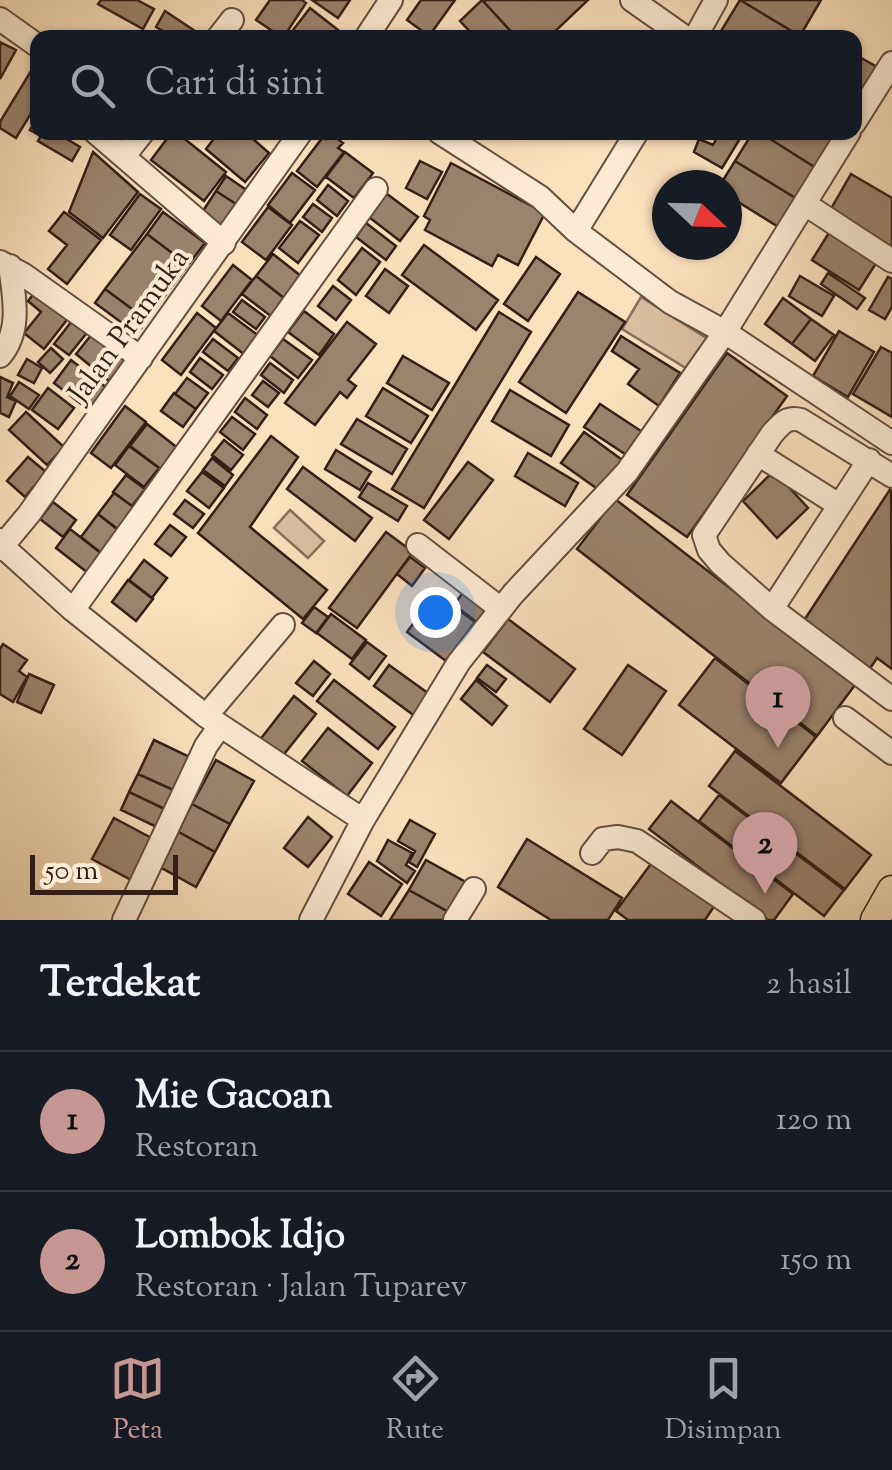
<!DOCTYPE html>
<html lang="id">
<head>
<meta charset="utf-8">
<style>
  body { margin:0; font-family:"Sorts Mill Goudy",serif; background:#242831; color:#f1f3f6 }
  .compass { position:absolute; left:652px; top:170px; width:90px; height:90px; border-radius:50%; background:#171b24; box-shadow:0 2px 8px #0004; rotate:112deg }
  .scale { position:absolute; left:30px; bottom:25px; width:148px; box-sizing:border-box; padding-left:10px; border:5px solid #361e16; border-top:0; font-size:28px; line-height:35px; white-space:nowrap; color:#361e16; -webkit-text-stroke:8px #fcebd3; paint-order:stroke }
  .you { position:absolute; left:435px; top:612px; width:35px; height:35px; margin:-25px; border:8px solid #fff; border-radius:50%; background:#1a73e8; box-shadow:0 0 0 15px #1a73e833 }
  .badge { display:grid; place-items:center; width:65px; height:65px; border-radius:50%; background:#c59692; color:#111; font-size:32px; font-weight:700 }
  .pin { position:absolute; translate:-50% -82px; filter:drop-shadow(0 2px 5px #0008) }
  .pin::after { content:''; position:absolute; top:52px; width:35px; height:30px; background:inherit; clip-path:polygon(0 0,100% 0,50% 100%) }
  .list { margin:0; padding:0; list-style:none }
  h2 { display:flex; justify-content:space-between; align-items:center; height:130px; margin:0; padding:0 40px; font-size:42px }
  h2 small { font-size:32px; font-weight:400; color:#9ea1a6 }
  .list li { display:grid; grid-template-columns:65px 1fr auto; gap:30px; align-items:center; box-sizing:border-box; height:140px; padding:0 40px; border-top:2px solid #363941 }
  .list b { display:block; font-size:38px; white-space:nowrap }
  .list p { margin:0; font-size:32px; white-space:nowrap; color:#9ea1a6 }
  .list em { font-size:32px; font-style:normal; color:#9ea1a6 }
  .icon { flex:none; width:55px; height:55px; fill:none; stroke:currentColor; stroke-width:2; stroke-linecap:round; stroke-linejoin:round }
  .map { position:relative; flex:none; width:892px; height:920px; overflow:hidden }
  .search { position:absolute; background:#171b24; box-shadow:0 2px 8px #0004; left:30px; right:30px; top:30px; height:110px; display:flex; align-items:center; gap:25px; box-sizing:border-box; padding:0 35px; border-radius:20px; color:#9ea1a6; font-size:38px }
  .sheet { height:410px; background:#171b24 }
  nav { display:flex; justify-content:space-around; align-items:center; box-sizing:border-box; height:140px; border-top:2px solid #363941; background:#171b24; font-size:28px; color:#9ea1a6 }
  nav a { display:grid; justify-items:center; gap:5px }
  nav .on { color:#c59692 }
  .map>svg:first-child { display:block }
</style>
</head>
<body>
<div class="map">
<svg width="892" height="920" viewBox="0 0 892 920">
  <rect width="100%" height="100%" fill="#fbe0bc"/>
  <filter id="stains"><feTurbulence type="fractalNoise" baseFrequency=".002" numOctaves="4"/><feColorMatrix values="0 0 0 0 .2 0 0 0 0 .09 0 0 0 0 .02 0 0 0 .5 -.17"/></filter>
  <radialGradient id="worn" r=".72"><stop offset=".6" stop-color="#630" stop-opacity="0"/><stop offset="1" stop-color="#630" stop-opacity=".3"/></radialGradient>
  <path fill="#dabfa0" stroke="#886e5b" stroke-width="2.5" d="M 641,297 L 708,339 L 689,370 L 622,329 Z
    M 290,510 L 324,541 L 308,558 L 274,528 Z"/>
  <path fill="#9c836c" stroke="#361e16" stroke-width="2.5" d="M 101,0 L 137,0 L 154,9 L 143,29 L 98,4 Z
    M 270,0 L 302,0 L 306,3 L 283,38 L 256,20 Z
    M 312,0 L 350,0 L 338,18 Z
    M 421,0 L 455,0 L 429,36 L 407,20 Z
    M 482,0 L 517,38 L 476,38 L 460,21 Z
    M 486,0 L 588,0 L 548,38 L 517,38 L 484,2 Z
    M 740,0 L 800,36 L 799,38 L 732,38 L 721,31 Z
    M 740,0 L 821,0 L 800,36 Z
    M 310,8 L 338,30 L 332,38 L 287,38 Z
    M 165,11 L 204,37 L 203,38 L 160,38 L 163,31 L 156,27 Z
    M 0,42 L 16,50 L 0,79 Z
    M 854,54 L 879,68 L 860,101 L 854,97 Z
    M 34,66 L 38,69 L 38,102 L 16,138 L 0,128 L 0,122 Z
    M 38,116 L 38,132 L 55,132 L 80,147 L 72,161 L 38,141 L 41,136 L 30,130 Z
    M 172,132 L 176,132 L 226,172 L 204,201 L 151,160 Z
    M 219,132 L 245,132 L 269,153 L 245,182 L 206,149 Z
    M 720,132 L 733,132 L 741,137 L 722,168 L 694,152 L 699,139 L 713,145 Z
    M 753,132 L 759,132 L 816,168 L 797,199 L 735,161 Z
    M 759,132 L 831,132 L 837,136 L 816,168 Z
    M 330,133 L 343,143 L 338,148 L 344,152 L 317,187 L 297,171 L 323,137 L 326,139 Z
    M 93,152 L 138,192 L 103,238 L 69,212 Z
    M 345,152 L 373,173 L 354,198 L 326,177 Z
    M 420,161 L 442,172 L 427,199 L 406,188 Z
    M 735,161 L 797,199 L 780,228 L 727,195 L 727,185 L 720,185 Z
    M 451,163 L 545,213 L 518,265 L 498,255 L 492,266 L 425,230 L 430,220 L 424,216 Z
    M 292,173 L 315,190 L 290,223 L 268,205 Z
    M 851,174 L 892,198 L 892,251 L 828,214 Z
    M 226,176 L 248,191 L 239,206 L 216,191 Z
    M 328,185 L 348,201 L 337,216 L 317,200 Z
    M 216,191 L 239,206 L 223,229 L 201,214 Z
    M 383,191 L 418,217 L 400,241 L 365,214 Z
    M 140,194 L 161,209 L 131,250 L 110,235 Z
    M 313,204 L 332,218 L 322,232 L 303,217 Z
    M 268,207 L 292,225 L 266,260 L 242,242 Z
    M 64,212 L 101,240 L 67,284 L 48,269 L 67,245 L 49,231 Z
    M 163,212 L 205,243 L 188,265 L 147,234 Z
    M 300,221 L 319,235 L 298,263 L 279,248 Z
    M 366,223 L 396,246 L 386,260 L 356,237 Z
    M 832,228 L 880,257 L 859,290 L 812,260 Z
    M 147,234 L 188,265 L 147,320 L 105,289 Z
    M 424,245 L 498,300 L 476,330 L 402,275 Z
    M 362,248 L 380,262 L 356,295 L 338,280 Z
    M 273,254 L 301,276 L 284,298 L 256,276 Z
    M 536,257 L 560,274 L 528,321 L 504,304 Z
    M 233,265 L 252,280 L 221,321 L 202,306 Z
    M 385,269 L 408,286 L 389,313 L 366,296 Z
    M 828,273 L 865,298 L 857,309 L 821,284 Z
    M 256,276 L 285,299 L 272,317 L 242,294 Z
    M 800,276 L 834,296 L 822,316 L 789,296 Z
    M 888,277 L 892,279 L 892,307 L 885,319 L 869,310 Z
    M 333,286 L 351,300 L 336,320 L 318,306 Z
    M 105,289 L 147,320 L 137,334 L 95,303 Z
    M 36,291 L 70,316 L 44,349 L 24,333 L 41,312 L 28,301 Z
    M 578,292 L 625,322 L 566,413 L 519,382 Z
    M 783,298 L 811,319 L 792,344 L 765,324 Z
    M 242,300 L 265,317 L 256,329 L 233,312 Z
    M 304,311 L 334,334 L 319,355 L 288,332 Z
    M 499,312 L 531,332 L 424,508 L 392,489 Z
    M 197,313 L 216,328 L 181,375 L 162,360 Z
    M 228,313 L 259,336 L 245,355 L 214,331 Z
    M 75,317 L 90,329 L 69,355 L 54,344 Z
    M 811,319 L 834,335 L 815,361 L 792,344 Z
    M 347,322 L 376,344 L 348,380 L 356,386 L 347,398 L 340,392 L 315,425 L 285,403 Z
    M 96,329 L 129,357 L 109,381 L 76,354 Z
    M 839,331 L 874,352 L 848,397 L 813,376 Z
    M 621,336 L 680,373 L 659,406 L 628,384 L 639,369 L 612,351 Z
    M 213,339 L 238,358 L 228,371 L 203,352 Z
    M 283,339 L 312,360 L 298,378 L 270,356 Z
    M 881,347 L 892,353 L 892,417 L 853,394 Z
    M 51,348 L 63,359 L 50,373 L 38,362 Z
    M 727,353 L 787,396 L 687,537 L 627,495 Z
    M 403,356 L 449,383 L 432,410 L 387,383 Z
    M 200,358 L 223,375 L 212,389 L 190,372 Z
    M 27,359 L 42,368 L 34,383 L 18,375 Z
    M 71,360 L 107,388 L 89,410 L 54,383 Z
    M 270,363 L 293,380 L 284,393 L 261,375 Z
    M 0,377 L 13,383 L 7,397 L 16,401 L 9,417 L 0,413 Z
    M 187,378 L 208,393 L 196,409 L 175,394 Z
    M 263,381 L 279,393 L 268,407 L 252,395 Z
    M 19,382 L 39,395 L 29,409 L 10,396 Z
    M 48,388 L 74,408 L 58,429 L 32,410 Z
    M 383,388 L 428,416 L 411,443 L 366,416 Z
    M 510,390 L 569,425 L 551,456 L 492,421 Z
    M 174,393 L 196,409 L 183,427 L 161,411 Z
    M 245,398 L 267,415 L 257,429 L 235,412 Z
    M 600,404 L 644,433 L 628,456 L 584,427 Z
    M 125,406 L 146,422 L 111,468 L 91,453 Z
    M 26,412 L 64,447 L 47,465 L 9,430 Z
    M 232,417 L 255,434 L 243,450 L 220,432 Z
    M 357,419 L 407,449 L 392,474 L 341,444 Z
    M 147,424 L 179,449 L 162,470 L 130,446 Z
    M 584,432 L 625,462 L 603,493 L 561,463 Z
    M 271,436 L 298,457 L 250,527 L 327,590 L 303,619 L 198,533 Z
    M 224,440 L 243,455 L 231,470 L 212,455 Z
    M 129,446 L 159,468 L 144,487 L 115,465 Z
    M 336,450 L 371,472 L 360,490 L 325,469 Z
    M 528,453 L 578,483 L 565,506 L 515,476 Z
    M 28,457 L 46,472 L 25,497 L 7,481 Z
    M 212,458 L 233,475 L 225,486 L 203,470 Z
    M 468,462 L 493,480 L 449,539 L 424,520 Z
    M 303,467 L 372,518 L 355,541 L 287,489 Z
    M 774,471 L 808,508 L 777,538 L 743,501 Z
    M 202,472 L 224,488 L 209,508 L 187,491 Z
    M 126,475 L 145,489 L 132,506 L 113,492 Z
    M 368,483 L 407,506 L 398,521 L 359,497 Z
    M 891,488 L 892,669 L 877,658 L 869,670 L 801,625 Z
    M 114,493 L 135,508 L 119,530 L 98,514 Z
    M 615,499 L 855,685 L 817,736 L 577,549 Z
    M 185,500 L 204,514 L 193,528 L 174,514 Z
    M 53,502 L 76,520 L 63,537 L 40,519 Z
    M 98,514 L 118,530 L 101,553 L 81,537 Z
    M 170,525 L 186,537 L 171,556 L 155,544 Z
    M 70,529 L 102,554 L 88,573 L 56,548 Z
    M 386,532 L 413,552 L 357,628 L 329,608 Z
    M 410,557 L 425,568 L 412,586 L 397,574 Z
    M 144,560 L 167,578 L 152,598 L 129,580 Z
    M 128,580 L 153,599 L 136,621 L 112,602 Z
    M 464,591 L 493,612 L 482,626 L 454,605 Z
    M 436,593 L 475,622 L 446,661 L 407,632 Z
    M 314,607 L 328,617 L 316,633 L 302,623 Z
    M 331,614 L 366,640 L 352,659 L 317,633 Z
    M 508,619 L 575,669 L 550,702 L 483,652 Z
    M 367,642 L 386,656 L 369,679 L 350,664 Z
    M 3,644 L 27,660 L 19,671 L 27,677 L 13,702 L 0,694 L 0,649 Z
    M 715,658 L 816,737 L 781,783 L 679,705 Z
    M 314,661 L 330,674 L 313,696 L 296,683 Z
    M 389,665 L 432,696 L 416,717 L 374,686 Z
    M 487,665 L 506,679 L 496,692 L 477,678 Z
    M 628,665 L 666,691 L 622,755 L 584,729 Z
    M 29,674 L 54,685 L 41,713 L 17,702 Z
    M 334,680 L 395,727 L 378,749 L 317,701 Z
    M 476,680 L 507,706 L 492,725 L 461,699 Z
    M 294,696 L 316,714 L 281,758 L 259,741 Z
    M 328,728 L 372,763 L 347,796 L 302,761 Z
    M 154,740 L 196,760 L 180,793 L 138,774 Z
    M 735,751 L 871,855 L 845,889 L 709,786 Z
    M 216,760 L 254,781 L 230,824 L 192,804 Z
    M 138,774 L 180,793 L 171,812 L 129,792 Z
    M 129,792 L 171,812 L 163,830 L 121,810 Z
    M 719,795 L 844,890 L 824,916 L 699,821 Z
    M 671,801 L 793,894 L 774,920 L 768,920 L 649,829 Z
    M 192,804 L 230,824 L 215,852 L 177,831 Z
    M 308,817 L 332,837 L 308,867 L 284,848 Z
    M 114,818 L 157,841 L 135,882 L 92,859 Z
    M 410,820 L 435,834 L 417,867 L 409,862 L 415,851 L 398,841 Z
    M 177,831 L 215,852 L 196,887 L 158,866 Z
    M 527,839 L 622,898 L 608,920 L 551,920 L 498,887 Z
    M 388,840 L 412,853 L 406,865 L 415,871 L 407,883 L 377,861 Z
    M 656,857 L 715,905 L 705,920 L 628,920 L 616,911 Z
    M 426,860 L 471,885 L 454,915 L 409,890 Z
    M 369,862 L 402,884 L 381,916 L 348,894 Z
    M 409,890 L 454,915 L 451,920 L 390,920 Z"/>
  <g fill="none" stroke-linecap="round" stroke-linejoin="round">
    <defs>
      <path id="minor" d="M 632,0 L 686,38
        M 0,19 L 38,46
        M 218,38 L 232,20
        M 366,38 L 391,0
        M 695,38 L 716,0
        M 854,123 L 892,63
        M 95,132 L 224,243
        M 439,132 L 540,197 L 576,231 L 670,302 L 725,332 L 892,443
        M 124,156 L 143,132
        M 805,204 L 892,261
        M 576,231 L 637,132
        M 0,262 L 24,275 L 141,358
        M 0,356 C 22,331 14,296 10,266
        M 758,454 L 839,505
        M 892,476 L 801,420 C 787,416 781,424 772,434 L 704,535 L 709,550 L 720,563 L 772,609 L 892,699
        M 0,540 L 2,546 L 73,610 L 206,716 L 363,820
        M 418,545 L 501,609
        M 0,549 L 29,514 L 301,132
        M 772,609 L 869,460
        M 73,610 L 376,189
        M 206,716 L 283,625
        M 845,718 L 892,753
        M 592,853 L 603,839 L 618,837 L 637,841 L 754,920
        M 124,920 L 206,746 L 220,726
        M 311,920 L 363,820 L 459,662 L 513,594 L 627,472 L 725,332 L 849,132
        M 455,920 L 474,889"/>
      <path id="major" d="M 875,920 L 892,890"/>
    </defs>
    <use href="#minor" stroke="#674e40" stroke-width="26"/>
    <use href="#major" stroke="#361e16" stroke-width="31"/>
    <use href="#minor" stroke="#fcebd3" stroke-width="22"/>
    <use href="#major" stroke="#fbe0bc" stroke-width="28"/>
  </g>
  <g text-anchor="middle" stroke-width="8" stroke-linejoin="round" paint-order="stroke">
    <g font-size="30" fill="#361e16" stroke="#fcebd3">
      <text transform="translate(128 325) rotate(-54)" y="10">Jalan Pramuka</text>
    </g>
  </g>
  <rect width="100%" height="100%" filter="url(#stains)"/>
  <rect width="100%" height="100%" fill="url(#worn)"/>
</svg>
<svg class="compass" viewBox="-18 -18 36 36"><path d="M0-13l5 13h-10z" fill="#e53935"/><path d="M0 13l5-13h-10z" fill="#9ea1a6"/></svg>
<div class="scale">50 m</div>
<div class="you"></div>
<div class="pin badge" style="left:778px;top:748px">1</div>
<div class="pin badge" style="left:765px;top:894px">2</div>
<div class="search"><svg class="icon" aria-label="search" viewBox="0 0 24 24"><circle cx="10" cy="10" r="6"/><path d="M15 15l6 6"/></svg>Cari di sini</div>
</div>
<section class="sheet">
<h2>Terdekat<small>2 hasil</small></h2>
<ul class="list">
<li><span class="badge">1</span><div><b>Mie Gacoan</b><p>Restoran</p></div><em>120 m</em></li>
<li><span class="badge">2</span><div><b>Lombok Idjo</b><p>Restoran · Jalan Tuparev</p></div><em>150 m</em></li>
</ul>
</section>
<nav>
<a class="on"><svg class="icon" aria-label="map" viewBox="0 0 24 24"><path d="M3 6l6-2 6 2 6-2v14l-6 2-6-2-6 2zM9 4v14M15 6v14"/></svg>Peta</a>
<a><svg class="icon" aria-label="directions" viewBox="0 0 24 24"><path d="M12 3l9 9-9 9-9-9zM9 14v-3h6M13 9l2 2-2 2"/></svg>Rute</a>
<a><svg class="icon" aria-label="saved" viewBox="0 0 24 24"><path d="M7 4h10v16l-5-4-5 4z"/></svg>Disimpan</a>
</nav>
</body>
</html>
